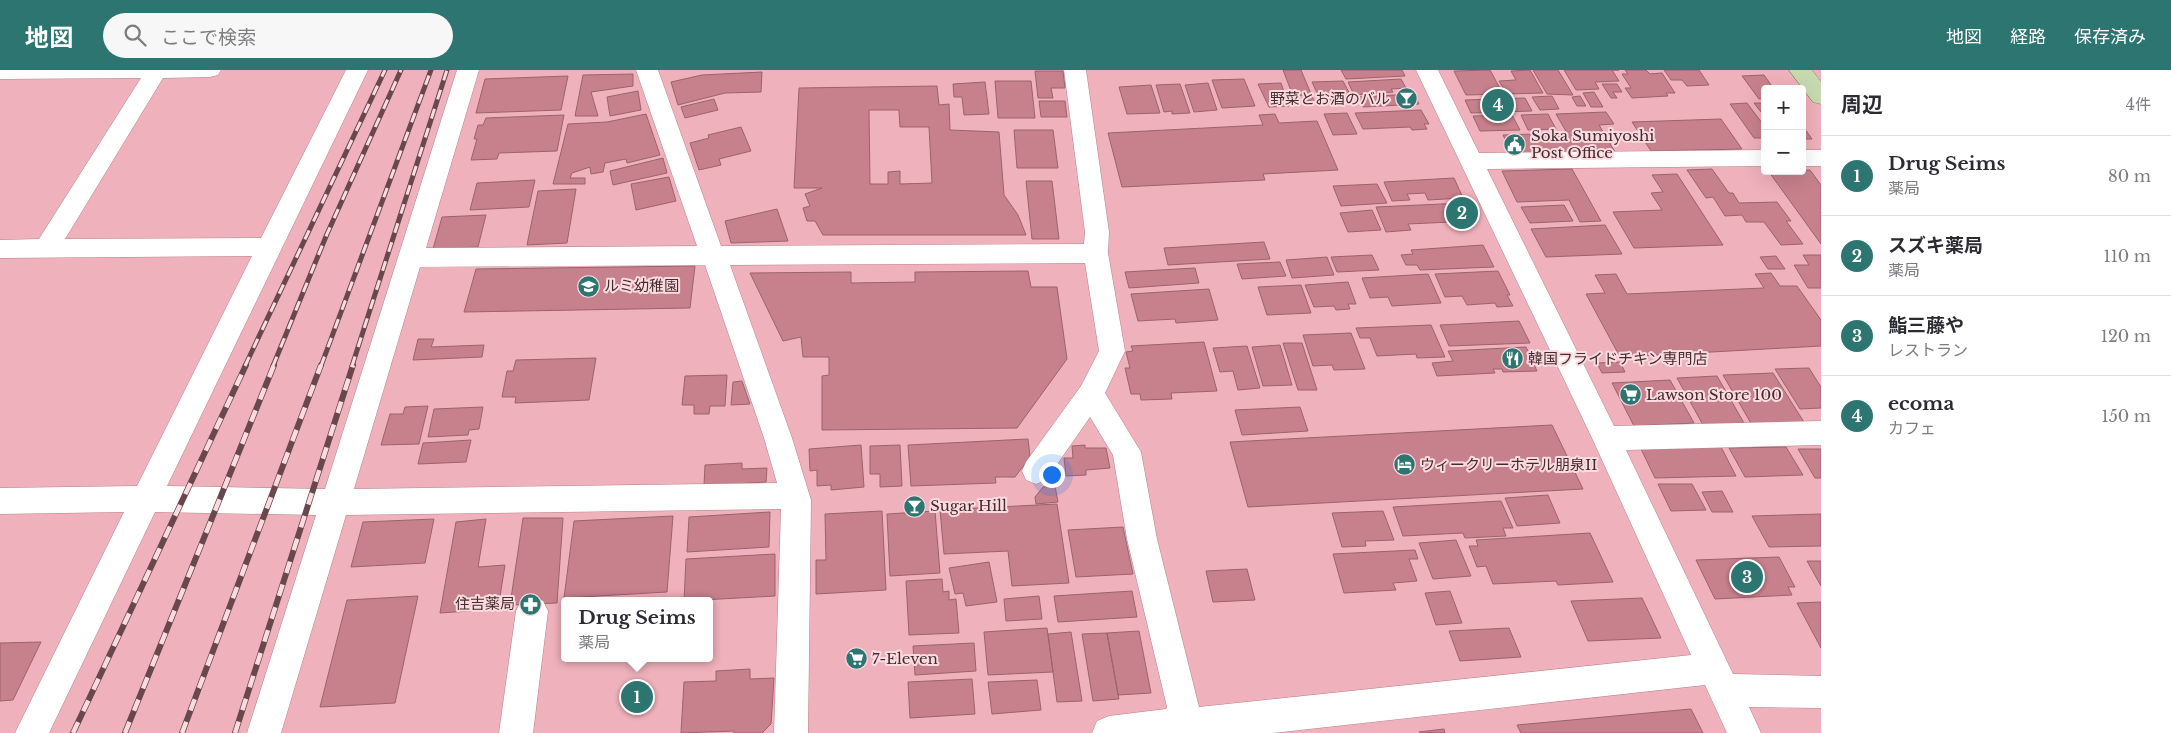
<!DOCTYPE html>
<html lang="ja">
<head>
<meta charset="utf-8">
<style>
  body { margin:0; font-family:"Libre Baskerville","Noto Sans JP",serif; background:#f7f7f7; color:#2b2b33 }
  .controls { position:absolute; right:15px; top:15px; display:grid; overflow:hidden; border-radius:5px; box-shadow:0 5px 20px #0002 }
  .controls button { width:45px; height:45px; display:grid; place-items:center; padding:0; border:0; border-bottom:1px solid #e1e1e2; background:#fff; color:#2b2b33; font:25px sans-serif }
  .you { position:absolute; left:1051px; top:404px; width:18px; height:18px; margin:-12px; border:4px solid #fff; border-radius:50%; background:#1a73e8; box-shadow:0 0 0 8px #1a73e833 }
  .badge { display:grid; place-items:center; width:32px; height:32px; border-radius:50%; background:#2c7570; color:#fff; font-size:16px; font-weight:700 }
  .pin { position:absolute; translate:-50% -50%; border:2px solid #fff; box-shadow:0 1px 5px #0006 }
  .popup { position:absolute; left:561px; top:527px; width:152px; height:65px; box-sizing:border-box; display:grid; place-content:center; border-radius:5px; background:#fff; filter:drop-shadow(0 1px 4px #0005); font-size:16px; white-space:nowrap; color:#7c7c81 }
  .popup b { font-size:19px; color:#2b2b33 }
  .popup::after { content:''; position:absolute; left:50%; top:100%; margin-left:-10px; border:10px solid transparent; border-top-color:#fff }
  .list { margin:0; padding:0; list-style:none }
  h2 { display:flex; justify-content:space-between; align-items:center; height:65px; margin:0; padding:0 20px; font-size:21px }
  h2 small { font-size:16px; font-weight:400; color:#7c7c81 }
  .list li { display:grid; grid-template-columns:32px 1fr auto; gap:15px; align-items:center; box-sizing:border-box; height:80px; padding:0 20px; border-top:1px solid #e1e1e2 }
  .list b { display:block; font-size:19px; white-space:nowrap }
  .list p { margin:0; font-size:16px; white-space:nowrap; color:#7c7c81 }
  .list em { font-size:16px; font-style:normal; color:#7c7c81 }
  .icon { flex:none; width:28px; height:28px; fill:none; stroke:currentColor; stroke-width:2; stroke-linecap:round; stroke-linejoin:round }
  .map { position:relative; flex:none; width:1821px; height:663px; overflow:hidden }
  header { display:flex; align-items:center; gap:30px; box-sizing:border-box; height:70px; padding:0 25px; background:#2c7570; color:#fff }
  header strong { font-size:24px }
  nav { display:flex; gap:28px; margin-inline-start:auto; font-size:18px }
  .search { width:350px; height:45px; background:#f7f7f7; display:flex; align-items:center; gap:12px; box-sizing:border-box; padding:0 18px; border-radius:28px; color:#7c7c81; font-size:19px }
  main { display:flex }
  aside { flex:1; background:#fff }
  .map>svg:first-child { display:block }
</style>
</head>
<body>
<header>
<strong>地図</strong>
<div class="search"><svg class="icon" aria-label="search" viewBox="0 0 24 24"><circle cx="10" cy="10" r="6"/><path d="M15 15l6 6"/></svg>ここで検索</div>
<nav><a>地図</a><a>経路</a><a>保存済み</a></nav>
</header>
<main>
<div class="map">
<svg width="1821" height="663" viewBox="0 0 1821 663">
  <rect width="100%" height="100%" fill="#efb1bb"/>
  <path fill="#c7818d" stroke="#9b636d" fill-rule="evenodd" d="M 1283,0 L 1301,0 L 1314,31 L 1306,31 L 1303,25 L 1293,26 Z
    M 1341,0 L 1402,0 L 1405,6 L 1346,9 Z
    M 1490,0 L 1503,24 L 1466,25 L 1454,1 Z
    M 1530,0 L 1543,23 L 1507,24 L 1499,11 L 1516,10 L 1511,1 Z
    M 1533,0 L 1558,0 L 1573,25 L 1547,24 Z
    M 1564,0 L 1619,0 L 1612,0 L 1619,11 L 1595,12 L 1599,19 L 1576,20 Z
    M 1625,0 L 1646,0 L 1650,4 L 1662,3 L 1675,23 L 1666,23 L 1668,26 L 1632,28 L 1625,18 L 1631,18 L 1622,4 L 1628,4 Z
    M 1664,0 L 1699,0 L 1709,15 L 1687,16 L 1682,10 L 1671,10 Z
    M 1035,1 L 1063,1 L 1065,18 L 1051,18 L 1053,28 L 1038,28 Z
    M 762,2 L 761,22 L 725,23 L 678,35 L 671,12 L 702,5 Z
    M 633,4 L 633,16 L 591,22 L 598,46 L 575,46 L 583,5 Z
    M 1764,5 L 1774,19 L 1765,19 L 1765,28 L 1759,29 L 1742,6 Z
    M 568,6 L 561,40 L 476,43 L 485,9 Z
    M 1244,9 L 1255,36 L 1222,38 L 1212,10 Z
    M 1401,9 L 1406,18 L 1391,19 L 1393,22 L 1354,25 L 1348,12 Z
    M 995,11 L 1031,11 L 1035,48 L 998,48 Z
    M 1343,11 L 1352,28 L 1336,29 L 1337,31 L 1321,32 L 1312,12 Z
    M 985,12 L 989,44 L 964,45 L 962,27 L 954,27 L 953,14 Z
    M 1208,13 L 1217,40 L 1194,42 L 1185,15 Z
    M 1281,13 L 1289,36 L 1269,37 L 1258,14 Z
    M 1180,14 L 1190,43 L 1172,44 L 1172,41 L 1164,42 L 1156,15 Z
    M 1602,14 L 1617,14 L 1622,22 L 1613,22 L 1617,28 L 1611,28 Z
    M 1151,15 L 1160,43 L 1127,44 L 1119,17 Z
    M 937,16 L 939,35 L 949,34 L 950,60 L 999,62 L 1004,125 L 1018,145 L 1026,165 L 823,165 L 815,151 L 807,151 L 803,138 L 810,136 L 805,124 L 822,118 L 794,118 L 799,18 ZM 869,40 L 899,40 L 900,57 L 929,57 L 932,113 L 900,114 L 900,101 L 888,102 L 888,114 L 870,114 Z
    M 638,21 L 641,40 L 610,46 L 607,27 Z
    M 1594,22 L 1603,37 L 1591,37 L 1583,23 Z
    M 1414,24 L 1419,34 L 1363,37 L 1359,27 Z
    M 1552,26 L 1559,39 L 1540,40 L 1532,27 Z
    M 1580,26 L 1586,36 L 1577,36 L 1572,27 Z
    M 1525,28 L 1532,41 L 1471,43 L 1465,30 Z
    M 714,29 L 718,40 L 685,48 L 681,37 Z
    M 1039,31 L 1065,31 L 1067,47 L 1041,47 Z
    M 1747,33 L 1765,57 L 1765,68 L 1754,68 L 1730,34 Z
    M 1754,33 L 1765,33 L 1765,47 Z
    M 1421,40 L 1429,54 L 1424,54 L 1427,59 L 1412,60 L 1410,57 L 1363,59 L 1355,43 Z
    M 1606,42 L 1614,54 L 1599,55 L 1615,82 L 1513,85 L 1503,65 L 1567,63 L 1556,44 Z
    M 1347,43 L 1357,64 L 1333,65 L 1324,44 Z
    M 646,44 L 660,85 L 627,93 L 626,89 L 605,93 L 603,102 L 591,104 L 590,97 L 572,103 L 570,108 L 585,108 L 585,114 L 553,114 L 568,54 L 607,52 Z
    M 1275,44 L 1279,53 L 1317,51 L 1338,100 L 1263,104 L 1265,110 L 1122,117 L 1108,63 L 1263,55 L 1259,45 Z
    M 1548,44 L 1556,59 L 1528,60 L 1521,45 Z
    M 564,45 L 557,81 L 499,83 L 497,89 L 471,90 L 477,69 L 474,69 L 478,55 L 483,55 L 486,48 Z
    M 1512,45 L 1520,60 L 1480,61 L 1473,46 Z
    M 1721,49 L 1742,79 L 1651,81 L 1632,52 Z
    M 1802,55 L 1812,69 L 1802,69 Z
    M 741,57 L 751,81 L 719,89 L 721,95 L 699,100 L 690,73 L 709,68 L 708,65 Z
    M 1014,60 L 1053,60 L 1058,98 L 1017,98 Z
    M 663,88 L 667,103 L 613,115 L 610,101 Z
    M 1572,99 L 1601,151 L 1580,152 L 1569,130 L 1517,132 L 1502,101 Z
    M 1712,99 L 1729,123 L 1733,123 L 1739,133 L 1777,132 L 1791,151 L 1786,151 L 1803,174 L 1781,175 L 1764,152 L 1746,152 L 1742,145 L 1725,146 L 1713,127 L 1706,128 L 1687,100 Z
    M 1810,100 L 1821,115 L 1821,174 L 1769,102 Z
    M 1677,104 L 1723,175 L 1634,178 L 1613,142 L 1662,140 L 1651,123 L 1663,122 L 1652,105 Z
    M 669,107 L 676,131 L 636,140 L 631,114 Z
    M 1454,108 L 1463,128 L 1428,130 L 1425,123 L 1407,124 L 1410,130 L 1392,131 L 1384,112 Z
    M 535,110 L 529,137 L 470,140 L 477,113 Z
    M 1026,111 L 1052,111 L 1059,169 L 1032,169 Z
    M 1377,114 L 1387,133 L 1341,136 L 1333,116 Z
    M 576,119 L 567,173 L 527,175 L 538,121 Z
    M 1463,133 L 1472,151 L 1408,154 L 1411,160 L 1386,162 L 1376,137 Z
    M 1564,135 L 1573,151 L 1530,153 L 1521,137 Z
    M 777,139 L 788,171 L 731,173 L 725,151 Z
    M 1372,140 L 1381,160 L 1348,162 L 1340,143 Z
    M 486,145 L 478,177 L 433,179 L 442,147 Z
    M 1605,155 L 1622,184 L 1546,187 L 1531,159 Z
    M 1264,172 L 1270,189 L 1168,195 L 1164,178 Z
    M 1483,175 L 1494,197 L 1420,200 L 1417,195 L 1406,195 L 1401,185 L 1413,184 L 1411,180 Z
    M 1372,185 L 1379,200 L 1337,202 L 1331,187 Z
    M 1803,185 L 1821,185 L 1821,218 L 1808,218 L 1794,195 L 1809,195 Z
    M 1776,186 L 1785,199 L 1768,199 L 1760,187 Z
    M 1327,187 L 1334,205 L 1292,208 L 1286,190 Z
    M 1280,192 L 1286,206 L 1242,209 L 1237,194 Z
    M 695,196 L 690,238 L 464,242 L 476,199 Z
    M 1195,198 L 1199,213 L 1129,218 L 1125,202 Z
    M 1028,201 L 1031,217 L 1057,217 L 1067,289 L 1017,358 L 822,360 L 822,306 L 829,305 L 829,287 L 803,287 L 801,267 L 783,271 L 750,203 L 851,202 L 851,213 L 915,212 L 915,202 Z
    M 1498,201 L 1510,225 L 1507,225 L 1513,236 L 1497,237 L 1495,233 L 1467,235 L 1462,226 L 1445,227 L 1435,204 Z
    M 1771,203 L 1780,216 L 1797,216 L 1821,250 L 1821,276 L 1620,287 L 1586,224 L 1605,223 L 1595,205 L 1616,204 L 1627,224 L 1764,218 L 1755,204 Z
    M 1428,204 L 1441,233 L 1392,236 L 1388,227 L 1370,228 L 1362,208 Z
    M 1348,212 L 1356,234 L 1348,234 L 1350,239 L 1336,240 L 1334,236 L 1314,237 L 1305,215 Z
    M 1301,215 L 1311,243 L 1267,245 L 1258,217 Z
    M 1209,219 L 1218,250 L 1176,253 L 1175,249 L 1138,251 L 1131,224 Z
    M 1519,251 L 1530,273 L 1449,276 L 1440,255 Z
    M 1431,255 L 1445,287 L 1417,288 L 1416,284 L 1377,286 L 1370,268 L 1360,268 L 1356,258 Z
    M 1351,263 L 1365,299 L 1334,300 L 1332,295 L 1313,296 L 1303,265 Z
    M 418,269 L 434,269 L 431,277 L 484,275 L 482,287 L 413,290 Z
    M 1204,272 L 1217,321 L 1171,323 L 1172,329 L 1141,330 L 1140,324 L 1131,324 L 1125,298 L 1130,298 L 1126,282 L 1133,281 L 1131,276 Z
    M 1283,273 L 1302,273 L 1317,320 L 1298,320 Z
    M 1280,275 L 1292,315 L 1263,316 L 1252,277 Z
    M 1247,276 L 1260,318 L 1238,320 L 1233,301 L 1220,302 L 1213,278 Z
    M 1526,277 L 1537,301 L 1503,302 L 1502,299 L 1493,299 L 1495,303 L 1437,306 L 1432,293 L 1453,291 L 1448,281 Z
    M 596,288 L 589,330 L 515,333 L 516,327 L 502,327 L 507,301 L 513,301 L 516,290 Z
    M 1620,292 L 1625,302 L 1602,303 L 1597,293 Z
    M 1809,298 L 1821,317 L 1821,338 L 1800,339 L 1775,299 Z
    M 1773,303 L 1804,352 L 1752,355 L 1723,305 Z
    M 727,305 L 725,336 L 710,336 L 709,344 L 694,344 L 694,335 L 682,335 L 685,306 Z
    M 1717,306 L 1744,353 L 1703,355 L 1677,308 Z
    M 1670,310 L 1694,353 L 1634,356 L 1612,313 Z
    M 742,311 L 750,334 L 731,335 L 733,312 Z
    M 428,336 L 419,374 L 381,375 L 390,344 L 403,344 L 405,337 Z
    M 483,337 L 479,359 L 469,360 L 468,365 L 428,367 L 434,339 Z
    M 1300,337 L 1308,361 L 1242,365 L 1235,340 Z
    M 1552,355 L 1583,419 L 1248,437 L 1230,372 Z
    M 1028,369 L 1030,387 L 1015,407 L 995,407 L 996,413 L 911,416 L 908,375 Z
    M 471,370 L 466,392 L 418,394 L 423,373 Z
    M 861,375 L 864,417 L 831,420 L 831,415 L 817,416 L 817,400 L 810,401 L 809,379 Z
    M 900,375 L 902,416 L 880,417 L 880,404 L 870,404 L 870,376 Z
    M 1085,375 L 1085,378 L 1106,378 L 1110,398 L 1086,400 L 1086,405 L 1066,406 L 1064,388 L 1073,388 L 1072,376 Z
    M 1721,377 L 1736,406 L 1655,408 L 1641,379 Z
    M 1786,377 L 1803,405 L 1745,407 L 1729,378 Z
    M 1798,379 L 1821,379 L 1821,408 L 1815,408 Z
    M 742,393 L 742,399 L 767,398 L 766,412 L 704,416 L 705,395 Z
    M 1658,414 L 1692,414 L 1706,440 L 1671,441 Z
    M 1055,416 L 1058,432 L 1036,434 L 1035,427 L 1043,417 Z
    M 1722,421 L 1733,442 L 1712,442 L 1702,422 Z
    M 1548,425 L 1560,453 L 1517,456 L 1505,428 Z
    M 1501,431 L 1513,458 L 1503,458 L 1506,466 L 1465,468 L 1463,463 L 1403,466 L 1393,437 Z
    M 1057,434 L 1069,513 L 1012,516 L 1008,481 L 944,484 L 940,440 Z
    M 882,441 L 886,520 L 816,524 L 816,490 L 826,490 L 825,444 Z
    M 935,441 L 940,503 L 890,506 L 887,444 Z
    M 1383,441 L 1394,470 L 1365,471 L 1366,476 L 1342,477 L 1332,443 Z
    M 770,442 L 769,477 L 687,482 L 689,447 Z
    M 1821,444 L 1821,476 L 1769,477 L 1752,446 Z
    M 673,446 L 667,522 L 564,528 L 574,451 Z
    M 523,448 L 563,448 L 557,533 L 510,535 Z
    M 434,449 L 425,493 L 351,497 L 363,452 Z
    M 486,449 L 478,497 L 505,495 L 498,539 L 440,543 L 456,452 Z
    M 1123,457 L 1133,504 L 1076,507 L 1068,460 Z
    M 1590,463 L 1613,512 L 1558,515 L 1556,511 L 1493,514 L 1486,496 L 1477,497 L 1469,476 L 1478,476 L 1476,470 Z
    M 1456,470 L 1471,506 L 1433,509 L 1419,473 Z
    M 1415,480 L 1418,489 L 1409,489 L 1417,511 L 1393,513 L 1396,520 L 1344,523 L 1333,484 Z
    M 775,484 L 775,526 L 684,531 L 686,489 Z
    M 1779,487 L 1795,517 L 1788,517 L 1792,525 L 1715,529 L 1696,490 Z
    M 1807,491 L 1821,491 L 1821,516 Z
    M 989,492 L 997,532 L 966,536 L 963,523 L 955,524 L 949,498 Z
    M 1247,499 L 1255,530 L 1213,532 L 1206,501 Z
    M 942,509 L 943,522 L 949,521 L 949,530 L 956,529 L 959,563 L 909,565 L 906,511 Z
    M 1132,521 L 1137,547 L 1058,552 L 1054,526 Z
    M 1450,521 L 1462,553 L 1436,555 L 1425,523 Z
    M 418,526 L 395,633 L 320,637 L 347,530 Z
    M 1039,526 L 1042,549 L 1006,551 L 1004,529 Z
    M 1642,528 L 1661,568 L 1588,571 L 1571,531 Z
    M 1821,532 L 1821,578 L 1797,533 Z
    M 1047,558 L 1053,602 L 988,605 L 984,562 Z
    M 1509,558 L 1521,587 L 1460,591 L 1449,561 Z
    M 1139,561 L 1151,623 L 1118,625 L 1107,563 Z
    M 1071,562 L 1082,631 L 1057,632 L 1048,564 Z
    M 1107,563 L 1119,629 L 1093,631 L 1082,564 Z
    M 41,572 L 13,630 L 0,631 L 0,573 Z
    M 974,573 L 976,601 L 915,605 L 913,576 Z
    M 750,599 L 750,609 L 774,608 L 771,654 L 762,663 L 734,663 L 734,661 L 681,663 L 684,612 L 716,611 L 716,601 Z
    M 972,609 L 975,644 L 910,648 L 908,612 Z
    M 1037,610 L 1041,640 L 992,644 L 988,612 Z
    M 1691,639 L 1703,663 L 1521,663 L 1517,655 Z
    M 1444,659 L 1445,663 L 1419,662 Z"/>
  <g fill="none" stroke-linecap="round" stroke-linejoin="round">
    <defs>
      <path id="minor" d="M 0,0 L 221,0 L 218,5 L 210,7 L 163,8 L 65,169 L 261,168 L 346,0 L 368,0 L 167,416 L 325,419 L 457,0 L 479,0 L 426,178 L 697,176 L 636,0 L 658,0 L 721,176 L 1084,174 L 1085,162 L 1064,0 L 1086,0 L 1109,162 L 1108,183 L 1125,281 L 1105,323 L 1141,382 L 1157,469 L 1199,637 L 1691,585 L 1592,368 L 1416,0 L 1438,0 L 1479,83 L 1765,80 L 1765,96 L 1487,99 L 1614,356 L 1821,351 L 1821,375 L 1626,380 L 1733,604 L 1821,606 L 1821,638 L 1749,637 L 1761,663 L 1727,663 L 1705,615 L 1273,663 L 1092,663 L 1097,651 L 1109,646 L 1166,639 L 1167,637 L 1127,469 L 1113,385 L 1090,347 L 1046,410 L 1036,414 L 1026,410 L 1022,401 L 1026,392 L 1081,316 L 1099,281 L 1085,193 L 730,195 L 792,368 L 811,430 L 808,663 L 774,663 L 781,439 L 346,445 L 281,663 L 247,663 L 316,445 L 155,442 L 49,663 L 15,663 L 124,442 L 0,444 L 0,418 L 137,416 L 252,186 L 0,188 L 0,170 L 39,169 L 141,8 L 0,9 ZM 705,195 L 764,368 L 777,413 L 354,419 L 420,197 Z
        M 1802,80 L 1821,80 L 1821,96 L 1802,96 Z
        M 532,526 L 543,531 L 548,541 L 533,663 L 499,663 L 516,541 L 521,531 Z"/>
      <path id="major" d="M 1789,0 L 1812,0 L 1821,12 L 1821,34 L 1813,32 Z"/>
    </defs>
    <use href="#minor" stroke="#ba808a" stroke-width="1"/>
    <use href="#major" stroke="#808d60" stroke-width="1"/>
    <use href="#minor" fill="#fff" fill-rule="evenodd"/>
    <use href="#major" fill="#c7daaf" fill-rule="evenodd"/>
    <defs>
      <path id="rail-far1" d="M 245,296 L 385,0
        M 273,296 L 327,164 L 401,0
        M 321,296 L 431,0
        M 352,296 L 447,0"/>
      <path id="rail" d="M 73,663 L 246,295
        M 125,663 L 274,295
        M 182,663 L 321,295
        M 235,663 L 353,295"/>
    </defs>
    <use href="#rail-far1" stroke="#68484d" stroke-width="5"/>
    <use href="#rail" stroke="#68484d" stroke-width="6"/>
    <use href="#rail-far1" stroke="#fcdbe0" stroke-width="3" stroke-dasharray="10" stroke-linecap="butt"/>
    <use href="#rail" stroke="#fcdbe0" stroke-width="4.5" stroke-dasharray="12" stroke-linecap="butt"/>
  </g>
  <defs>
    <symbol id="bar-disc" viewBox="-11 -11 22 22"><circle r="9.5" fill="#2c7570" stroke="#fcdbe0"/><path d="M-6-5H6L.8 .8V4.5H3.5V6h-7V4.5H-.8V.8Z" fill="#fff"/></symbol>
    <symbol id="civic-disc" viewBox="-11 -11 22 22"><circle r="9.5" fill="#2c7570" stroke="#fcdbe0"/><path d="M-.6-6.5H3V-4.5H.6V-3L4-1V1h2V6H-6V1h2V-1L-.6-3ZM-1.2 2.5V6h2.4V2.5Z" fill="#fff"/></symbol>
    <symbol id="school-disc" viewBox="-11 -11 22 22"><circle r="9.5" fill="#2c7570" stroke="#fcdbe0"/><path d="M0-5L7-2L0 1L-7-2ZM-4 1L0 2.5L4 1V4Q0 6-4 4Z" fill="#fff"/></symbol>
    <symbol id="restaurant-disc" viewBox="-11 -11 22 22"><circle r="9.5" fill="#2c7570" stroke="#fcdbe0"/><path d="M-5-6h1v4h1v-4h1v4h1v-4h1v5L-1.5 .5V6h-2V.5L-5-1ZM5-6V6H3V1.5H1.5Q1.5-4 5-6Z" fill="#fff"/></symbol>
    <symbol id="supermarket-disc" viewBox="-11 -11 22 22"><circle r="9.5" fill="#2c7570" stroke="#fcdbe0"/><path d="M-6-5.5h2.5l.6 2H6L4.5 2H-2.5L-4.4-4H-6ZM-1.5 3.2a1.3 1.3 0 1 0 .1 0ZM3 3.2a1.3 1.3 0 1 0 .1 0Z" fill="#fff"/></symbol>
    <symbol id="hotel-disc" viewBox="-11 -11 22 22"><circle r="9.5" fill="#2c7570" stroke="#fcdbe0"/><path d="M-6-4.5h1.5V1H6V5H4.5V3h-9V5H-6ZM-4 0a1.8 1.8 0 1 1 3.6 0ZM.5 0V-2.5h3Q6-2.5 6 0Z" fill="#fff"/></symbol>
    <symbol id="pharmacy-disc" viewBox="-11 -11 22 22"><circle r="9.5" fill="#2c7570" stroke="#fcdbe0"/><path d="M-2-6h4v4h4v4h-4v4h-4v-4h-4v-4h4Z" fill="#fff"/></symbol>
  </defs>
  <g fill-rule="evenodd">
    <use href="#bar-disc" x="1394" y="16" width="25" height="25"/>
    <use href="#civic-disc" x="1502" y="62" width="25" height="25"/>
    <use href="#school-disc" x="576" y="204" width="25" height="25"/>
    <use href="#restaurant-disc" x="1500" y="276" width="25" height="25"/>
    <use href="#supermarket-disc" x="1618" y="312" width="25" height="25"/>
    <use href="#hotel-disc" x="1392" y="382" width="25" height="25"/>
    <use href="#bar-disc" x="902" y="424" width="25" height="25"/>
    <use href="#pharmacy-disc" x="518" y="522" width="25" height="25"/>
    <use href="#supermarket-disc" x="844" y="576" width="25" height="25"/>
  </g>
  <g text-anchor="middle" stroke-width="4" stroke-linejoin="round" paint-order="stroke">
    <g font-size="15" fill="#432b2f" stroke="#fcdbe0" text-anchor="start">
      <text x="1390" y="34" text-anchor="end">野菜とお酒のバル</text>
      <text x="1531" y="71">Soka Sumiyoshi<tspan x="1531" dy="17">Post Office</tspan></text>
      <text x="604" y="221">ルミ幼稚園</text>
      <text x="1528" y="294">韓国フライドチキン専門店</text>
      <text x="1646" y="330">Lawson Store 100</text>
      <text x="1420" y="400">ウィークリーホテル朋泉II</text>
      <text x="930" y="441">Sugar Hill</text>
      <text x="515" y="539" text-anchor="end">住吉薬局</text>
      <text x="872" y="594">7-Eleven</text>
    </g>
  </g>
</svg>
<div class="controls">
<button>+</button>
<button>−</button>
</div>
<div class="you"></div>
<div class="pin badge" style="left:637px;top:627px">1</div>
<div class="popup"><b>Drug Seims</b>薬局</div>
<div class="pin badge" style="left:1462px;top:143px">2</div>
<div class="pin badge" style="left:1747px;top:507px">3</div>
<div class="pin badge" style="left:1498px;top:35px">4</div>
</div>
<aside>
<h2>周辺<small>4件</small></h2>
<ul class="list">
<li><span class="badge">1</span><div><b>Drug Seims</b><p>薬局</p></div><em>80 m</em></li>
<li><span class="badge">2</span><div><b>スズキ薬局</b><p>薬局</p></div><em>110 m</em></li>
<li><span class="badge">3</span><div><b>鮨三藤や</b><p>レストラン</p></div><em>120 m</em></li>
<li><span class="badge">4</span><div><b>ecoma</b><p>カフェ</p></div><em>150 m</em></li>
</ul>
</aside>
</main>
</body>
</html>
